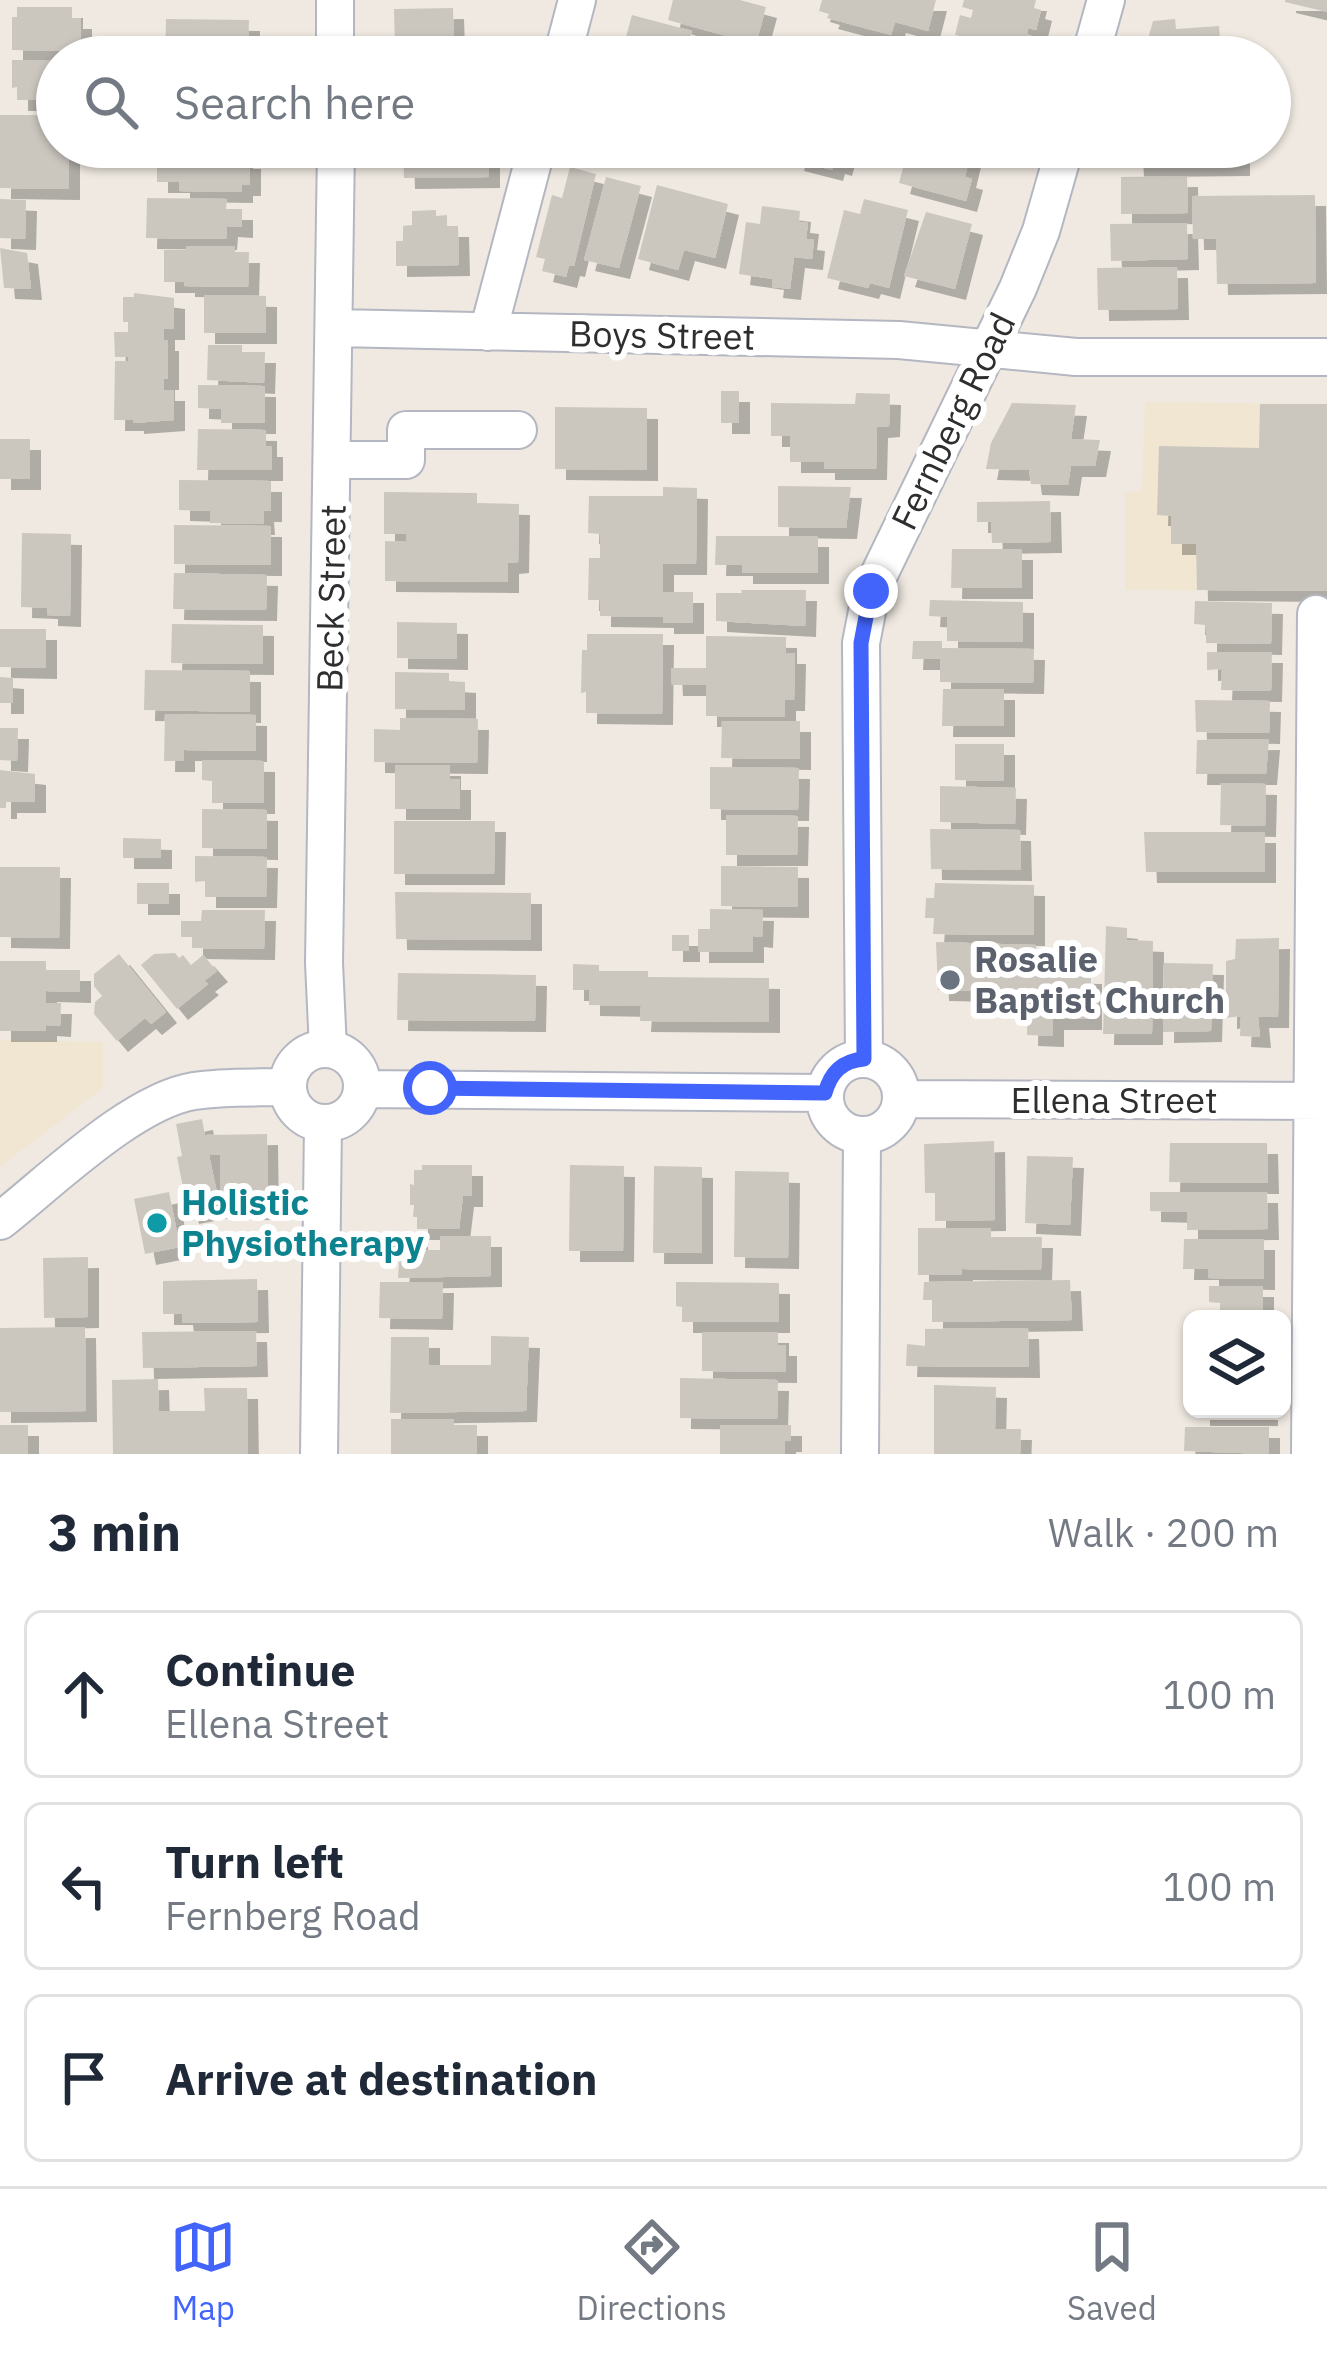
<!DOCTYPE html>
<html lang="en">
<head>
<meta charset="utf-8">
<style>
  body { margin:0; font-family:"IBM Plex Sans",sans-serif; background:#f6f6f7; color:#1f2937 }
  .controls { position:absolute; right:36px; bottom:36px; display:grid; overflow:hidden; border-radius:18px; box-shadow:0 3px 9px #0004 }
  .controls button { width:108px; height:108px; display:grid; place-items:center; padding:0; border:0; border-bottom:3px solid #e0e1e3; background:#fff; color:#1f2937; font:60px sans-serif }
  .stop { position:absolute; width:36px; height:36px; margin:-27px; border:9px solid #4264fb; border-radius:50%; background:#fff }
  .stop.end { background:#4264fb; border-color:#fff; box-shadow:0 3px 12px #0008 }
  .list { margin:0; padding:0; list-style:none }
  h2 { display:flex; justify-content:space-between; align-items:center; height:156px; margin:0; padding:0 48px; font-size:51px }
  h2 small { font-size:39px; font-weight:400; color:#747a83 }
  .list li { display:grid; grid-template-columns:78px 1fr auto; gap:36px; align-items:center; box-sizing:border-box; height:168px; margin:0 24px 24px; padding:0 24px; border:3px solid #e0e1e3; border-radius:18px }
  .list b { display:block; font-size:45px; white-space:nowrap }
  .list p { margin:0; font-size:39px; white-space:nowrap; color:#747a83 }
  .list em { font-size:39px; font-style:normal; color:#747a83 }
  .icon { flex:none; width:66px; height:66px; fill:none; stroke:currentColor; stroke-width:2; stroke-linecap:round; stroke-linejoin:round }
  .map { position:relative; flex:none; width:1327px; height:1454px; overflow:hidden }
  .search { position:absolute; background:#fff; box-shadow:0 3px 9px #0004; left:36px; right:36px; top:36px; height:132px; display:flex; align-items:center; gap:30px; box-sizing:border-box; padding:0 42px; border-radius:66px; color:#747a83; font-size:45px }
  .sheet { height:732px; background:#fff }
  nav { display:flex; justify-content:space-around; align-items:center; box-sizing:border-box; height:168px; border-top:3px solid #e0e1e3; background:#fff; font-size:33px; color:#747a83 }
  nav a { display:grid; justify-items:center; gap:6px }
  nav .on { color:#4264fb }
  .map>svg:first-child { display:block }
</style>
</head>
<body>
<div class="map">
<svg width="1327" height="1454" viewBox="0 0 1327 1454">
  <defs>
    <filter id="shadow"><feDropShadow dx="11" dy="11" stdDeviation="0" flood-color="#0004"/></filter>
  </defs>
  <rect width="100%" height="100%" fill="#efe9e1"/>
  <path fill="#f0e6d1" d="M 1145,402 L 1327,404 L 1327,591 L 1125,590 L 1125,492 L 1142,491 Z
    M 0,1040 L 103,1042 L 103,1088 L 0,1167 Z"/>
  <path fill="#cbc7bf" filter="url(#shadow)" d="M 673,0 L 740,0 L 766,7 L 756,44 L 668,20 Z
    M 822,0 L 936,0 L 928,31 L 895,22 L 891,35 L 827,18 L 829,14 L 819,11 Z
    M 964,0 L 1036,0 L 1034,8 L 1041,10 L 1036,30 L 1028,28 L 1027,34 L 1035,37 L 1030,53 L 1022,51 L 1020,57 L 1012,57 L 964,44 L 965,37 L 955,35 L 960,15 L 971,18 L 973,10 L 962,7 Z
    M 1285,0 L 1327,0 L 1327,12 L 1285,2 Z
    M 17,7 L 72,7 L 72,18 L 81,18 L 81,51 L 12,50 L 12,17 L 17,17 Z
    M 453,8 L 454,37 L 449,37 L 449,49 L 395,50 L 394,9 Z
    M 632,15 L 692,31 L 685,57 L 621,55 Z
    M 166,19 L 249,20 L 248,57 L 165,57 Z
    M 1175,19 L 1176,29 L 1219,26 L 1221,57 L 1178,57 L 1177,37 L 1148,39 L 1153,21 Z
    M 830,42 L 879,56 L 879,57 L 826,57 Z
    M 12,60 L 57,60 L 57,100 L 17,100 L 17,87 L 12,88 Z
    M 0,115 L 57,115 L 57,147 L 69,147 L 69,189 L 0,188 Z
    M 403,147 L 489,147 L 489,177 L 404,178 Z
    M 797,147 L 846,147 L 841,165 L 834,163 L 832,170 L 793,160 Z
    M 903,147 L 965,147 L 965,151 L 971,152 L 965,177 L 972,179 L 966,201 L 899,183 L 905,161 L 900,160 Z
    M 1132,147 L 1239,147 L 1239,165 L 1133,166 Z
    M 179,153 L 242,154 L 242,158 L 250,158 L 250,185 L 242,185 L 242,192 L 179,191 L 179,182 L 157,182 L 157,158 L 179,158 Z
    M 570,167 L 596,174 L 574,266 L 569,265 L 566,277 L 542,271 L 545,259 L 536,257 L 552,195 L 562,198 Z
    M 1187,176 L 1188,213 L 1121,214 L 1121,177 Z
    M 606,177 L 641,186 L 619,268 L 584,260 Z
    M 657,185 L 728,204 L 715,258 L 684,250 L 678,270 L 638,259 Z
    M 1315,195 L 1316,283 L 1217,284 L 1216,239 L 1193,239 L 1192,196 Z
    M 147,198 L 227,199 L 226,209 L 242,209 L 242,227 L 227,226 L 226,239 L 146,238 Z
    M 0,199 L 26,200 L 25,239 L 0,238 Z
    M 864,199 L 908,210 L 889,288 L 870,283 L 868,288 L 827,278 L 844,210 L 860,214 Z
    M 762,206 L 800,211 L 799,222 L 808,223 L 806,239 L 814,240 L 812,259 L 794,257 L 790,289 L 772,287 L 773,279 L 739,274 L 746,222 L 760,224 Z
    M 436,210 L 436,216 L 447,215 L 447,226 L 458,226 L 459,265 L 396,266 L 396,241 L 403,241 L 403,226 L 412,225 L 412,211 Z
    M 926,212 L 972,224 L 955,289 L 904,276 Z
    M 1187,223 L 1188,259 L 1111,261 L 1110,224 Z
    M 187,246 L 235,246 L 235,252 L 249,252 L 248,287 L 184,286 L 184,282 L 164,282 L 164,250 L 186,250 Z
    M 0,248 L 27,253 L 31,289 L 4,288 Z
    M 1177,267 L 1178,309 L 1098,310 L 1097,268 Z
    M 134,293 L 174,298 L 174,329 L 164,329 L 164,340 L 168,340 L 168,379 L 164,379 L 164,390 L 174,390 L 174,420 L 133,423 L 133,420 L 114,420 L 115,361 L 128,361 L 128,357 L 115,357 L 114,332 L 128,332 L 128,322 L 123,322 L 123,297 L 134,297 Z
    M 204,295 L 266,296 L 266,333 L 204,333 Z
    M 208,345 L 242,345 L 242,352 L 265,352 L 264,383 L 207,380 Z
    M 198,385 L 265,386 L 265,423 L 221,423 L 221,409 L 198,408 Z
    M 721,391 L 739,391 L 739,423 L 721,423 Z
    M 856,393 L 890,394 L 889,426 L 877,427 L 876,469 L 824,469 L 824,462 L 790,462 L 790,436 L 771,436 L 771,403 L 855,404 Z
    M 1012,403 L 1076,405 L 1071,439 L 1100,440 L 1095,466 L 1071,466 L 1068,485 L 1031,484 L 1029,470 L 986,469 L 991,443 Z
    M 1260,404 L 1327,404 L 1327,591 L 1197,590 L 1196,544 L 1171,544 L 1171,516 L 1157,515 L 1159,446 L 1259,448 Z
    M 555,407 L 647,408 L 647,470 L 555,469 Z
    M 198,429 L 266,430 L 266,446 L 272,446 L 272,470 L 197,470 Z
    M 0,439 L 30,439 L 30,479 L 0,479 Z
    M 179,480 L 271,481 L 271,511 L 263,511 L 264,524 L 210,523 L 210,511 L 179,510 Z
    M 778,486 L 851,487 L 846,528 L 778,527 Z
    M 663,487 L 697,488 L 696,564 L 663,564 L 663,592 L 693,592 L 693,623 L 663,623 L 663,617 L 600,616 L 600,600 L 588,600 L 589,558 L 600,558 L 600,534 L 588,533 L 589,496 L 663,496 Z
    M 384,492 L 477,493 L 477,503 L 519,504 L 518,562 L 508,563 L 508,582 L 385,581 L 385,541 L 407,542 L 406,534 L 384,534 Z
    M 1050,501 L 1051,542 L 992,543 L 991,522 L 977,522 L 977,502 Z
    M 174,525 L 271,526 L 271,565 L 174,564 Z
    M 22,533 L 71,534 L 70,616 L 47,615 L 47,608 L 21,607 Z
    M 716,536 L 818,536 L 818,573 L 742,573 L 742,565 L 715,565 Z
    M 952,549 L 1022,549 L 1022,588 L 951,588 Z
    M 174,573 L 267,575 L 266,610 L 173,609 Z
    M 741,590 L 806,590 L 805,626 L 716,621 L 716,593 L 742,593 Z
    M 930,600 L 1023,602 L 1023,642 L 947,641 L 947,617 L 929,616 Z
    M 1195,601 L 1272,603 L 1271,644 L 1206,643 L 1206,625 L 1194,624 Z
    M 397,622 L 457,623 L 457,659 L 397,658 Z
    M 172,624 L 263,625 L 263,664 L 171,663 Z
    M 0,629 L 46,629 L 46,668 L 0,667 Z
    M 587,634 L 663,634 L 662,714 L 586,713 L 586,692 L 581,693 L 582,650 L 587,650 Z
    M 706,636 L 786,637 L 786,653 L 795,653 L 794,700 L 785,700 L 785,717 L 706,716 L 706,685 L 672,685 L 671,668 L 706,668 Z
    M 913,641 L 942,641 L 942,648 L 1034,649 L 1033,683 L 940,682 L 940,659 L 912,659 Z
    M 1207,652 L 1272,652 L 1271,691 L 1221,690 L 1222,669 L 1207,670 Z
    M 145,670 L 250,671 L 250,712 L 144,710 Z
    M 395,672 L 449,673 L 449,681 L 465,682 L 465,710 L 395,709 Z
    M 0,677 L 13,678 L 13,703 L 0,703 Z
    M 943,689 L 1004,689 L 1004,726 L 942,726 Z
    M 1195,700 L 1270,701 L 1269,733 L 1196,732 Z
    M 165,714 L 256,715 L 256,751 L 184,750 L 184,761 L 164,761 Z
    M 400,718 L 478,719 L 477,763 L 374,762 L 374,729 L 400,730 Z
    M 722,721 L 800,721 L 800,759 L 721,758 Z
    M 0,728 L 18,728 L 17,761 L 0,760 Z
    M 1269,739 L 1266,774 L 1196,774 L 1197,740 Z
    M 955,744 L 1004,744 L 1004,781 L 955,780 Z
    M 202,760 L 264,761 L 264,803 L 212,803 L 212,781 L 202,780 Z
    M 395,765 L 450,765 L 450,779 L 460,779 L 460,809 L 395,809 Z
    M 710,767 L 799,768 L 798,810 L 710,809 Z
    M 0,770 L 35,774 L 35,802 L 6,802 L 6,808 L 0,808 Z
    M 1221,783 L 1266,784 L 1265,826 L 1220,825 Z
    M 940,786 L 1016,788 L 1015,824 L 940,822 Z
    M 202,809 L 267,810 L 267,849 L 202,848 Z
    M 726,815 L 798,816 L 797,855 L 726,855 Z
    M 394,821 L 495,821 L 494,874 L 394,874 Z
    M 930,829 L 1020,830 L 1021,870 L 931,869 Z
    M 1144,832 L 1265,832 L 1265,872 L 1146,872 Z
    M 123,838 L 161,839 L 161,858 L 123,858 Z
    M 195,856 L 267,857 L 266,897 L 205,897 L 205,881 L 195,882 Z
    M 721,866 L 798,867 L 798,907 L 721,906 Z
    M 0,867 L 60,867 L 59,938 L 0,937 Z
    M 137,883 L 169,883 L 169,904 L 137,904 Z
    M 935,883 L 1034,885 L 1034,935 L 933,934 L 934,918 L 925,918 L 926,898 L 934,898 Z
    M 395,892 L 531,893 L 531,940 L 396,939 Z
    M 710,909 L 763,910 L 762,937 L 753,936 L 753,952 L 698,952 L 698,929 L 710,929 Z
    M 202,910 L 265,910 L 264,949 L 192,948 L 192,937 L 181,937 L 181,921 L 201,921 Z
    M 1106,926 L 1127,928 L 1127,940 L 1153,941 L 1152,1034 L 1103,1034 Z
    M 672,935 L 689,935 L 689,951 L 672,951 Z
    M 1279,938 L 1278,1017 L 1258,1017 L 1260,1037 L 1240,1036 L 1241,1016 L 1226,1018 L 1226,961 L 1235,959 L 1236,939 Z
    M 936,942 L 1036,945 L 1036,972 L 1091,973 L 1091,1019 L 1053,1019 L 1053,1036 L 1027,1035 L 1028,992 L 938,990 Z
    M 175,953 L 179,958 L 183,955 L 191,965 L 203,955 L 217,971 L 204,981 L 208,984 L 177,1009 L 141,965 L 154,954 Z
    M 119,954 L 166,1012 L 151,1024 L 145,1018 L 117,1041 L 94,1014 L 95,1002 L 102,996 L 94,986 L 94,974 Z
    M 0,961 L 46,961 L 46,970 L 80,970 L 80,992 L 46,991 L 46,1003 L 61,1003 L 60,1026 L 46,1025 L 46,1031 L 0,1031 Z
    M 1164,963 L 1213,964 L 1211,1031 L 1163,1032 Z
    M 573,964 L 599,965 L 599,971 L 648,971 L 648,977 L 769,978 L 769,1022 L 640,1021 L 641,1006 L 589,1005 L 589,990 L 573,990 Z
    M 398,973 L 536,975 L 535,1021 L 397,1020 Z
    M 202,1119 L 205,1135 L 267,1134 L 268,1209 L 235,1209 L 235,1203 L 221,1203 L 220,1155 L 209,1155 L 220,1207 L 188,1213 L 177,1157 L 182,1156 L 176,1124 Z
    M 994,1141 L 995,1220 L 935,1221 L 935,1193 L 925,1193 L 924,1144 Z
    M 1170,1143 L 1267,1143 L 1268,1183 L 1169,1182 Z
    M 1027,1156 L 1073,1157 L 1070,1225 L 1025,1223 Z
    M 422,1165 L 472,1165 L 472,1196 L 463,1196 L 459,1229 L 417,1229 L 417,1217 L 413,1217 L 414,1205 L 410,1205 L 410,1184 L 414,1185 L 414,1170 L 422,1170 Z
    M 570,1165 L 624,1166 L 623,1251 L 569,1251 Z
    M 654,1166 L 702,1167 L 702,1253 L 653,1253 Z
    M 735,1171 L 789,1172 L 788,1258 L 734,1257 Z
    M 169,1192 L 180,1247 L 145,1254 L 134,1199 Z
    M 1150,1192 L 1267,1192 L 1268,1229 L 1187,1230 L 1187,1212 L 1150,1211 Z
    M 918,1228 L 991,1228 L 991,1237 L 1042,1237 L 1041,1270 L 962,1269 L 961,1275 L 918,1275 Z
    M 393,1236 L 417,1236 L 417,1250 L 440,1250 L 440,1236 L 491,1236 L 491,1276 L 398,1278 L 399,1262 L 393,1262 Z
    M 1184,1239 L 1264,1239 L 1264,1279 L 1208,1278 L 1208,1269 L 1183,1269 Z
    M 88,1257 L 88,1317 L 44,1318 L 43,1258 Z
    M 257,1279 L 258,1322 L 183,1323 L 182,1314 L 163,1314 L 163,1281 Z
    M 1070,1280 L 1072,1320 L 932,1322 L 932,1300 L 923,1300 L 924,1282 Z
    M 380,1282 L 443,1282 L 442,1319 L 379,1318 Z
    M 676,1282 L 779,1283 L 779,1322 L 682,1322 L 682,1307 L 676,1306 Z
    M 1209,1286 L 1263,1286 L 1263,1319 L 1220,1319 L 1220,1303 L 1209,1302 Z
    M 85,1327 L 86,1411 L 0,1412 L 0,1328 Z
    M 1028,1328 L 1029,1367 L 906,1366 L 907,1344 L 925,1346 L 925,1329 Z
    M 256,1331 L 257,1366 L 143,1368 L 142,1332 Z
    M 702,1332 L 778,1332 L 778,1345 L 786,1345 L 786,1372 L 702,1371 Z
    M 491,1336 L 529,1337 L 526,1411 L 390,1413 L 391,1337 L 429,1337 L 429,1365 L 491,1365 Z
    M 680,1378 L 778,1380 L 777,1419 L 680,1418 Z
    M 158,1379 L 159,1411 L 205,1411 L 204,1388 L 247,1388 L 248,1454 L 113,1454 L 112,1380 Z
    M 934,1385 L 996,1387 L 995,1429 L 1021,1429 L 1020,1454 L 934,1454 Z
    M 1199,1409 L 1267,1409 L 1267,1415 L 1199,1415 Z
    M 391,1419 L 454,1419 L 454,1425 L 477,1425 L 477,1454 L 391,1454 Z
    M 0,1425 L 28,1425 L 28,1454 L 0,1454 Z
    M 720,1425 L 791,1425 L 791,1441 L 785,1441 L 785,1454 L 720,1454 Z
    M 1185,1427 L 1269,1427 L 1269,1454 L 1184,1451 Z"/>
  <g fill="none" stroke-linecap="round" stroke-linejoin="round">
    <defs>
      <path id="minor" d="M 335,0 L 335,57
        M 562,57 L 577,0
        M 1090,57 L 1106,0
        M 336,328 L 899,340 L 1076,357 L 1327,357
        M 488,332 L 537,147
        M 334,460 L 406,460 L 406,430 L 518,430
        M 328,1049 L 324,963 L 336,147
        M288 1086a37 37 0 1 1 74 0a37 37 0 1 1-74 0Z
        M 864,1059 L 861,643 L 871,591 L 1018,288 L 1041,231 L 1065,147
        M825 1097a38 38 0 1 1 76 0a38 38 0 1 1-76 0Z
        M 362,1089 L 825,1093
        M 901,1099 L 1327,1101
        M 0,1221 C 50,1182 132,1101 194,1091 C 225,1086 257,1088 288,1087
        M 319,1454 L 323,1123
        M 860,1454 L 862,1135
        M 1310,1454 L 1316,614"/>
    </defs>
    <use href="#minor" stroke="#b4b7c1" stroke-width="40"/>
    <use href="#minor" stroke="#fff" stroke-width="36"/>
  </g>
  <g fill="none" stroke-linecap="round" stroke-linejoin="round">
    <path stroke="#4264fb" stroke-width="15" d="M 430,1088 L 825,1093 C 831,1072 842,1061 864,1059 L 861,643 L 871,591"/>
  </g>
  <circle fill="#6b7280" stroke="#fff" stroke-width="4.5" cx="950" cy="980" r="12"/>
  <circle fill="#0f9aa8" stroke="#fff" stroke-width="4.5" cx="157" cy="1223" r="12"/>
  <g text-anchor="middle" stroke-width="12" stroke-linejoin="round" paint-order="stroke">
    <g font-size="36" fill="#2e2e2e" stroke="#fff">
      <text transform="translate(662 335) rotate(1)" y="13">Boys Street</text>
      <text transform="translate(953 421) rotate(-64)" y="13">Fernberg Road</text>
      <text transform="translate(331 598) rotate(-89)" y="13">Beck Street</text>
      <text x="1114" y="1113">Ellena Street</text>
    </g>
    <g font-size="36" font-weight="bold" fill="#5b616d" stroke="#fff" text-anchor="start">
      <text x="974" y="972">Rosalie<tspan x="974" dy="41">Baptist Church</tspan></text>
    </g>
    <g font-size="36" font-weight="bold" fill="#0d838f" stroke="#fff" text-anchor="start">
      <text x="181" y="1215">Holistic<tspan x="181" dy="41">Physiotherapy</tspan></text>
    </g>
  </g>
</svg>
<div class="controls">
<button><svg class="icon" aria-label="layers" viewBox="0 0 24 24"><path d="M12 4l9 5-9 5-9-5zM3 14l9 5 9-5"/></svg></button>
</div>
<div class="stop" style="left:430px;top:1088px"></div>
<div class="stop end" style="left:871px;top:591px"></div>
<div class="search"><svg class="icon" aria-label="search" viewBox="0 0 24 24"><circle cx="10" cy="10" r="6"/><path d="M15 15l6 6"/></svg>Search here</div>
</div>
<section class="sheet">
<h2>3 min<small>Walk · 200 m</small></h2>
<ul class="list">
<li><svg class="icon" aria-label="ahead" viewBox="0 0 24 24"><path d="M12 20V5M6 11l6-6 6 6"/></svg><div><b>Continue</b><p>Ellena Street</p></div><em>100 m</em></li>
<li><svg class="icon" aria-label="left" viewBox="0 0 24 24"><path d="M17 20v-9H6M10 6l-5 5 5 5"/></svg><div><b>Turn left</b><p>Fernberg Road</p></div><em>100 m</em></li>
<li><svg class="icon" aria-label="arrive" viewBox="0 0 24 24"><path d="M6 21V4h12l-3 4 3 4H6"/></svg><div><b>Arrive at destination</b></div></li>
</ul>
</section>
<nav>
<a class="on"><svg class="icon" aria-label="map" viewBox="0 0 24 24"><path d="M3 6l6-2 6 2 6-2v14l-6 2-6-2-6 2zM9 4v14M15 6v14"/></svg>Map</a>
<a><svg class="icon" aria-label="directions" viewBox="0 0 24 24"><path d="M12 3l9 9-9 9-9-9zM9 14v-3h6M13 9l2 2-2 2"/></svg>Directions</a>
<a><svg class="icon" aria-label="saved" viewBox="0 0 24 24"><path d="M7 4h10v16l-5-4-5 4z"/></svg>Saved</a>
</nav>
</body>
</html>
